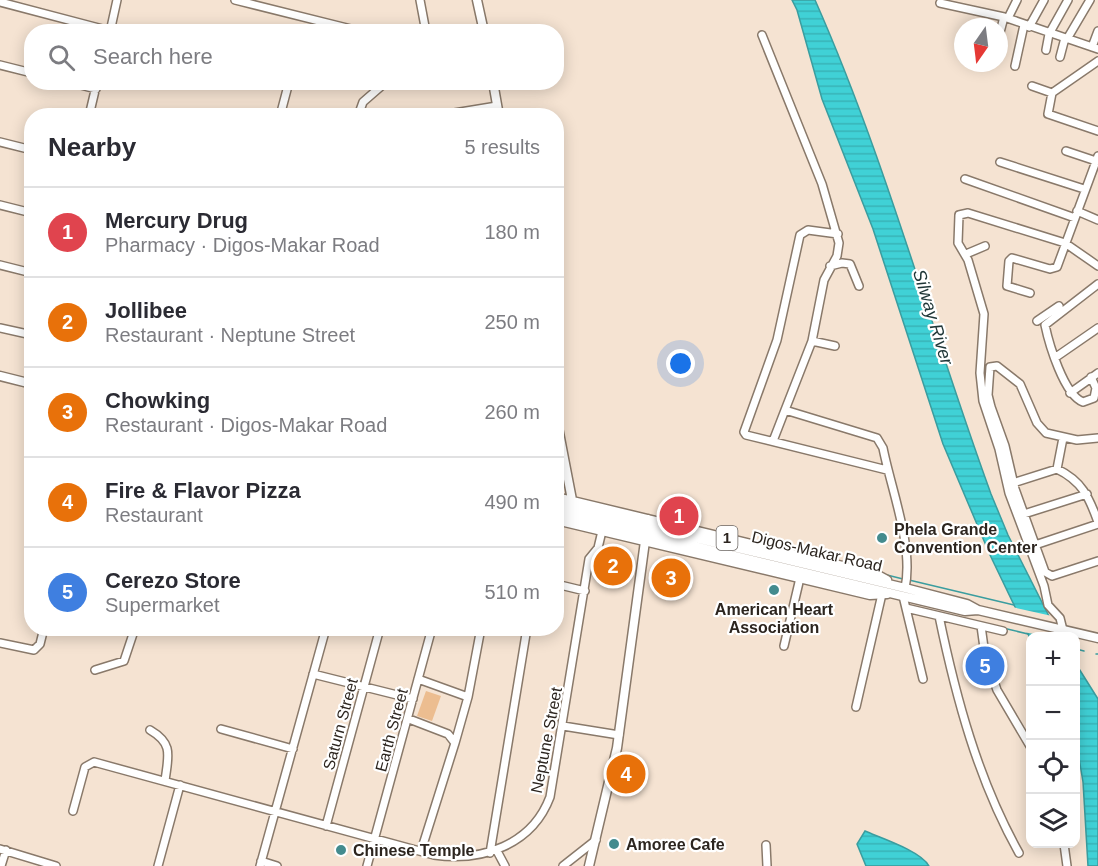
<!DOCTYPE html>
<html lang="en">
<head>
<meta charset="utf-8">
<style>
  body { margin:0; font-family:Arial,sans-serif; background:#f7f7f7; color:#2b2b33 }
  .controls { position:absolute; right:18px; bottom:18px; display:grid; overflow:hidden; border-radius:12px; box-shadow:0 3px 15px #0003 }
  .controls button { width:54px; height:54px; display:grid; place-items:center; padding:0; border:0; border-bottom:2px solid #e1e1e2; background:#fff; color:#2b2b33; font:30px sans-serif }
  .compass { position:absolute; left:954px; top:18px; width:54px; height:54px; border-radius:50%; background:#fff; box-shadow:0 3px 15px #0003; rotate:194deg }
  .you { position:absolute; left:681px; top:364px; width:21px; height:21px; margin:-15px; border:4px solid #fff; border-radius:50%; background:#1a73e8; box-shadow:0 0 0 9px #1a73e833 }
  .badge { display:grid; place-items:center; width:39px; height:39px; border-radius:50%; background:#db2777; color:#fff; font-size:20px; font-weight:700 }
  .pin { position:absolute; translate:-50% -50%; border:3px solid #fff; box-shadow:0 2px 6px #0006 }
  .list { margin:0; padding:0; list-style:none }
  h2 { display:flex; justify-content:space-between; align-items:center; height:78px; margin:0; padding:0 24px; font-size:26px }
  h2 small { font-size:20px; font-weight:400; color:#7c7c81 }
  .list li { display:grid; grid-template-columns:39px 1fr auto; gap:18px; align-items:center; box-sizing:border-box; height:90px; padding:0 24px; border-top:2px solid #e1e1e2 }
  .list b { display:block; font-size:22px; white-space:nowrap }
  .list p { margin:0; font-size:20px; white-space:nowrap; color:#7c7c81 }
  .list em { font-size:20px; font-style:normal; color:#7c7c81 }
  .icon { flex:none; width:33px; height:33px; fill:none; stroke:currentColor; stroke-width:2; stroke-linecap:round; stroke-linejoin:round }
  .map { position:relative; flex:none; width:1098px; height:866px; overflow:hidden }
  .search { position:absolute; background:#fff; box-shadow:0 3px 15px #0003; left:24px; top:24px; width:540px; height:66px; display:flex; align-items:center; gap:15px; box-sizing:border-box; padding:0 21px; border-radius:24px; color:#7c7c81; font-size:22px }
  .panel { position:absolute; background:#fff; box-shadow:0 3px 15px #0003; left:24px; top:108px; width:540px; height:528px; border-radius:24px }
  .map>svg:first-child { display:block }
</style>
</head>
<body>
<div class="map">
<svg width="1098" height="866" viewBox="0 0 1098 866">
  <defs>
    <pattern id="water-rules" width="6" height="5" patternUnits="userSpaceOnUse" patternTransform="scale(1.5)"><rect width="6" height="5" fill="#40d1d6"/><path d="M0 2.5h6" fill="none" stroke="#38b3b7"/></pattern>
  </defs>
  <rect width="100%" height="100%" fill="#f5e3d2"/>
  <path fill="#ecbd90" d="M 426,691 L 441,696 L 432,721 L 417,716 Z"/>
  <path fill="url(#water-rules)" stroke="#3a9d9f" stroke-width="1.5" d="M 792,0 L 815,0 C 886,160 931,330 991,494 L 1008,535 L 1059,636 L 1030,638 L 1028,634 L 990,555 L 943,444 L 873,229 L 822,99 L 797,10 Z
    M 1076,664 L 1098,699 L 1098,866 L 1088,866 L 1083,782 L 1076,740 Z
    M 865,831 C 881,838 921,851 929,866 L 866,866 L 857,844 Z"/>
  <path fill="#f5e3d2" d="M 1012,607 L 1052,616 L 1062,636 L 1045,636 L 1023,632 Z"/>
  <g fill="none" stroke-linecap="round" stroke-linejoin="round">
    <path stroke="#3a9d9f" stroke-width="1.5" d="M 887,575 L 903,579
      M 909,580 L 1014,605
      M 1003,628 L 1028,634
      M 1076,649 L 1084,651
      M 1096,654 L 1098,654"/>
    <defs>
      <path id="minor" d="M 235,0 L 363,32
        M 420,0 L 426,32
        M 0,2 L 114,32
        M 940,3 L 1004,17 L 1098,49
        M 1008,18 L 1017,0
        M 1029,27 L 1044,0
        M 110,32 L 117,0
        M 762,35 L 822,184 L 839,243 L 837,256 L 824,280 L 812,341 L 785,410 L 877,438 L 883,448 C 891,489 914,547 905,588
        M 999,36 L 1004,17
        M 1067,39 L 1090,0
        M 1092,47 L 1098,31
        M 1046,50 L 1049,34 L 1068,0
        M 1060,57 L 1065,38
        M 0,65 L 32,73
        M 1015,66 L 1024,25
        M 69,82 L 96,89
        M 1032,86 L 1052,93 L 1098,61
        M 1052,93 L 1048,114 L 1098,131
        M 89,116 L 97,82
        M 280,116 L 289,82
        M 358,116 L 363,102 L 386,82
        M 436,116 L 497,106
        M 0,142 L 32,150
        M 1066,151 L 1096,161
        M 1000,162 L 1084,189
        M 965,179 L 1075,218
        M 0,205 L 32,213
        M 1077,211 L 1098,220
        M 838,234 L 808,230 L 800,235 L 777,340 L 744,432 L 746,435 L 887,470
        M 966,254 L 985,246
        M 0,265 L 32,273
        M 830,266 L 842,263 L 850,264 L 859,286
        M 1030,293 L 1007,286 L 1009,261 L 1012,258 L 1050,269 L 1057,267 L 1098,156
        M 1037,321 L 1059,306
        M 0,328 L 32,335
        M 812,341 L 835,346
        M 1056,357 L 1098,328
        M 1091,377 L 1096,388 L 1094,398 L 1083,402 C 1064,395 1049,344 1045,325 L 1098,284
        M 1070,393 L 1098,373
        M 1098,438 L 1077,440 L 1046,433 L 1037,423 L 1020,384 L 997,366 L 990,367 L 988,395 L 991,407 L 1005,446 L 1015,489 L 1045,572 L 1052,576 L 1098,561
        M 773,441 L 785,410
        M 1057,469 L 1063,438
        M 1013,483 L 1057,469 C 1082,481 1089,497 1098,522
        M 1024,514 L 1087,494
        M 1035,545 L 1098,524
        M 556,584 L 585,591
        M 903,596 L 923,679
        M 906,608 L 1003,631
        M 939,616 C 956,698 978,780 1019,853
        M 981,626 L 985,655 L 997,690 L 1030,746
        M 1063,630 L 1060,618 L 1048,605 L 1044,586 L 1009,493 L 999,449 L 983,401 L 980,373 L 984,314 L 968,260 L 958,243 L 959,215 L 968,213 L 1065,243 L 1098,266
        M 0,643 L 34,650 L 40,644 L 44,628
        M 784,646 L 800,578
        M 95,670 L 124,661 L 135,628
        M 313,674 L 413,699
        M 418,679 L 468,697 L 481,628
        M 856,707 L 882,594
        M 409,719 L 448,734 L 455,743 L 421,851
        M 563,726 L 619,735
        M 221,729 L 293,749
        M 150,730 C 174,744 168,756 165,781
        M 455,743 L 468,697
        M 73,811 L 85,767 L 94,762 L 434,855 C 482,862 532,845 550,797 L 589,559 L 598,548 L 602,531
        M 326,826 L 380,628
        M 1064,844 L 1067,866
        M 766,845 L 767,866
        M 0,849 L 56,866
        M 497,851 L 505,866
        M 490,853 L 527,628
        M 261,861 L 277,866
        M 1,866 L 6,850
        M 158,866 L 180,785
        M 260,866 L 326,628
        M 367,866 L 432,628
        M 563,866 L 596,840"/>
      <path id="major" d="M 477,0 L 484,32
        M 493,82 L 499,116
        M 0,376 L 32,384
        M 556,417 L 573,505
        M 556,497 L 876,574 L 887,580
        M 556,505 L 905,588 L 967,604 L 978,610
        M 556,513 L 965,611 L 978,610 L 1098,638
        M 556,520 L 870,595 L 887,594
        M 589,866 L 617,748 L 648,519"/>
    </defs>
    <use href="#minor" stroke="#89796a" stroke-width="10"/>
    <use href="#major" stroke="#89796a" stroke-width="11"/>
    <use href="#minor" stroke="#fff" stroke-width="7"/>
    <use href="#major" stroke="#fff" stroke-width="8"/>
  </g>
  <g fill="#438b8e" stroke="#fff" stroke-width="2">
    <circle cx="882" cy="538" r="6"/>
    <circle cx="774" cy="590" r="6"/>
    <circle cx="614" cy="844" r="6"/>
    <circle cx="341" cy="850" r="6"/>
  </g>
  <g text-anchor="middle" stroke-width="4.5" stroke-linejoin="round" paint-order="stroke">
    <rect fill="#fff" stroke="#6b6662" stroke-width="1.5" x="716.5" y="526" width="21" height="24" rx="4.5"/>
    <g font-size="15" font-weight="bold" fill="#2c251f">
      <text x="727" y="543">1</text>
    </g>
    <g font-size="16" font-weight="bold" fill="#2c251f" stroke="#fff" text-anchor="start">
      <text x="894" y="535">Phela Grande<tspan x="894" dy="18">Convention Center</tspan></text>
      <text x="774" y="615" text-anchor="middle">American Heart<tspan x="774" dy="18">Association</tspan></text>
      <text x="626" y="850">Amoree Cafe</text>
      <text x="353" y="856">Chinese Temple</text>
    </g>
    <g font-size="16" fill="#2c251f" stroke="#fff">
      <text transform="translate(817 551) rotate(13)" y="6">Digos-Makar Road</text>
      <text transform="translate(340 724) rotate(-75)" y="6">Saturn Street</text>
      <text transform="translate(391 730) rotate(-75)" y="6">Earth Street</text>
      <text transform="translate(546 740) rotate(-79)" y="6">Neptune Street</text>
    </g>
    <g font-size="18" font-style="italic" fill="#1f3637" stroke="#fff">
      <text transform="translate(933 317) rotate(73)" y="6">Silway River</text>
    </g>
  </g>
</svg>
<div class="controls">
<button>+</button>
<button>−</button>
<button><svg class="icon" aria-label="locate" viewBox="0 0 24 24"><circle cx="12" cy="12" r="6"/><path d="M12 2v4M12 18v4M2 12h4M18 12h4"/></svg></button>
<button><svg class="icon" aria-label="layers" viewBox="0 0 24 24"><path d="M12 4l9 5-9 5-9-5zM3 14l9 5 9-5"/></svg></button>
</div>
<svg class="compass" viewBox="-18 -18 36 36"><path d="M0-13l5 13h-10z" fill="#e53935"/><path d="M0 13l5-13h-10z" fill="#7c7c81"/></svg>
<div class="you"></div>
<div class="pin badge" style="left:679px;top:516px;background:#e0444e">1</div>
<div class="pin badge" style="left:613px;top:566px;background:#e8710a">2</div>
<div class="pin badge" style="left:671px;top:578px;background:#e8710a">3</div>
<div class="pin badge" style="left:626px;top:774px;background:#e8710a">4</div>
<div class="pin badge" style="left:985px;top:666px;background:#3f7fe0">5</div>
<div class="search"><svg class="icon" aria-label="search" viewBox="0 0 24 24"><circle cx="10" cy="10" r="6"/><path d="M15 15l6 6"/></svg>Search here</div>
<section class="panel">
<h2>Nearby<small>5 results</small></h2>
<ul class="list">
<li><span class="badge" style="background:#e0444e">1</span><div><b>Mercury Drug</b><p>Pharmacy · Digos-Makar Road</p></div><em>180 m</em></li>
<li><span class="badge" style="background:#e8710a">2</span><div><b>Jollibee</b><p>Restaurant · Neptune Street</p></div><em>250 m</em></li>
<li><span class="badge" style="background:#e8710a">3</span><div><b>Chowking</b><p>Restaurant · Digos-Makar Road</p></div><em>260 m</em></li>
<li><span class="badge" style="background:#e8710a">4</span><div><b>Fire &amp; Flavor Pizza</b><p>Restaurant</p></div><em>490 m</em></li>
<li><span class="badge" style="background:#3f7fe0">5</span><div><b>Cerezo Store</b><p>Supermarket</p></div><em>510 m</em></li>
</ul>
</section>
</div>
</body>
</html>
